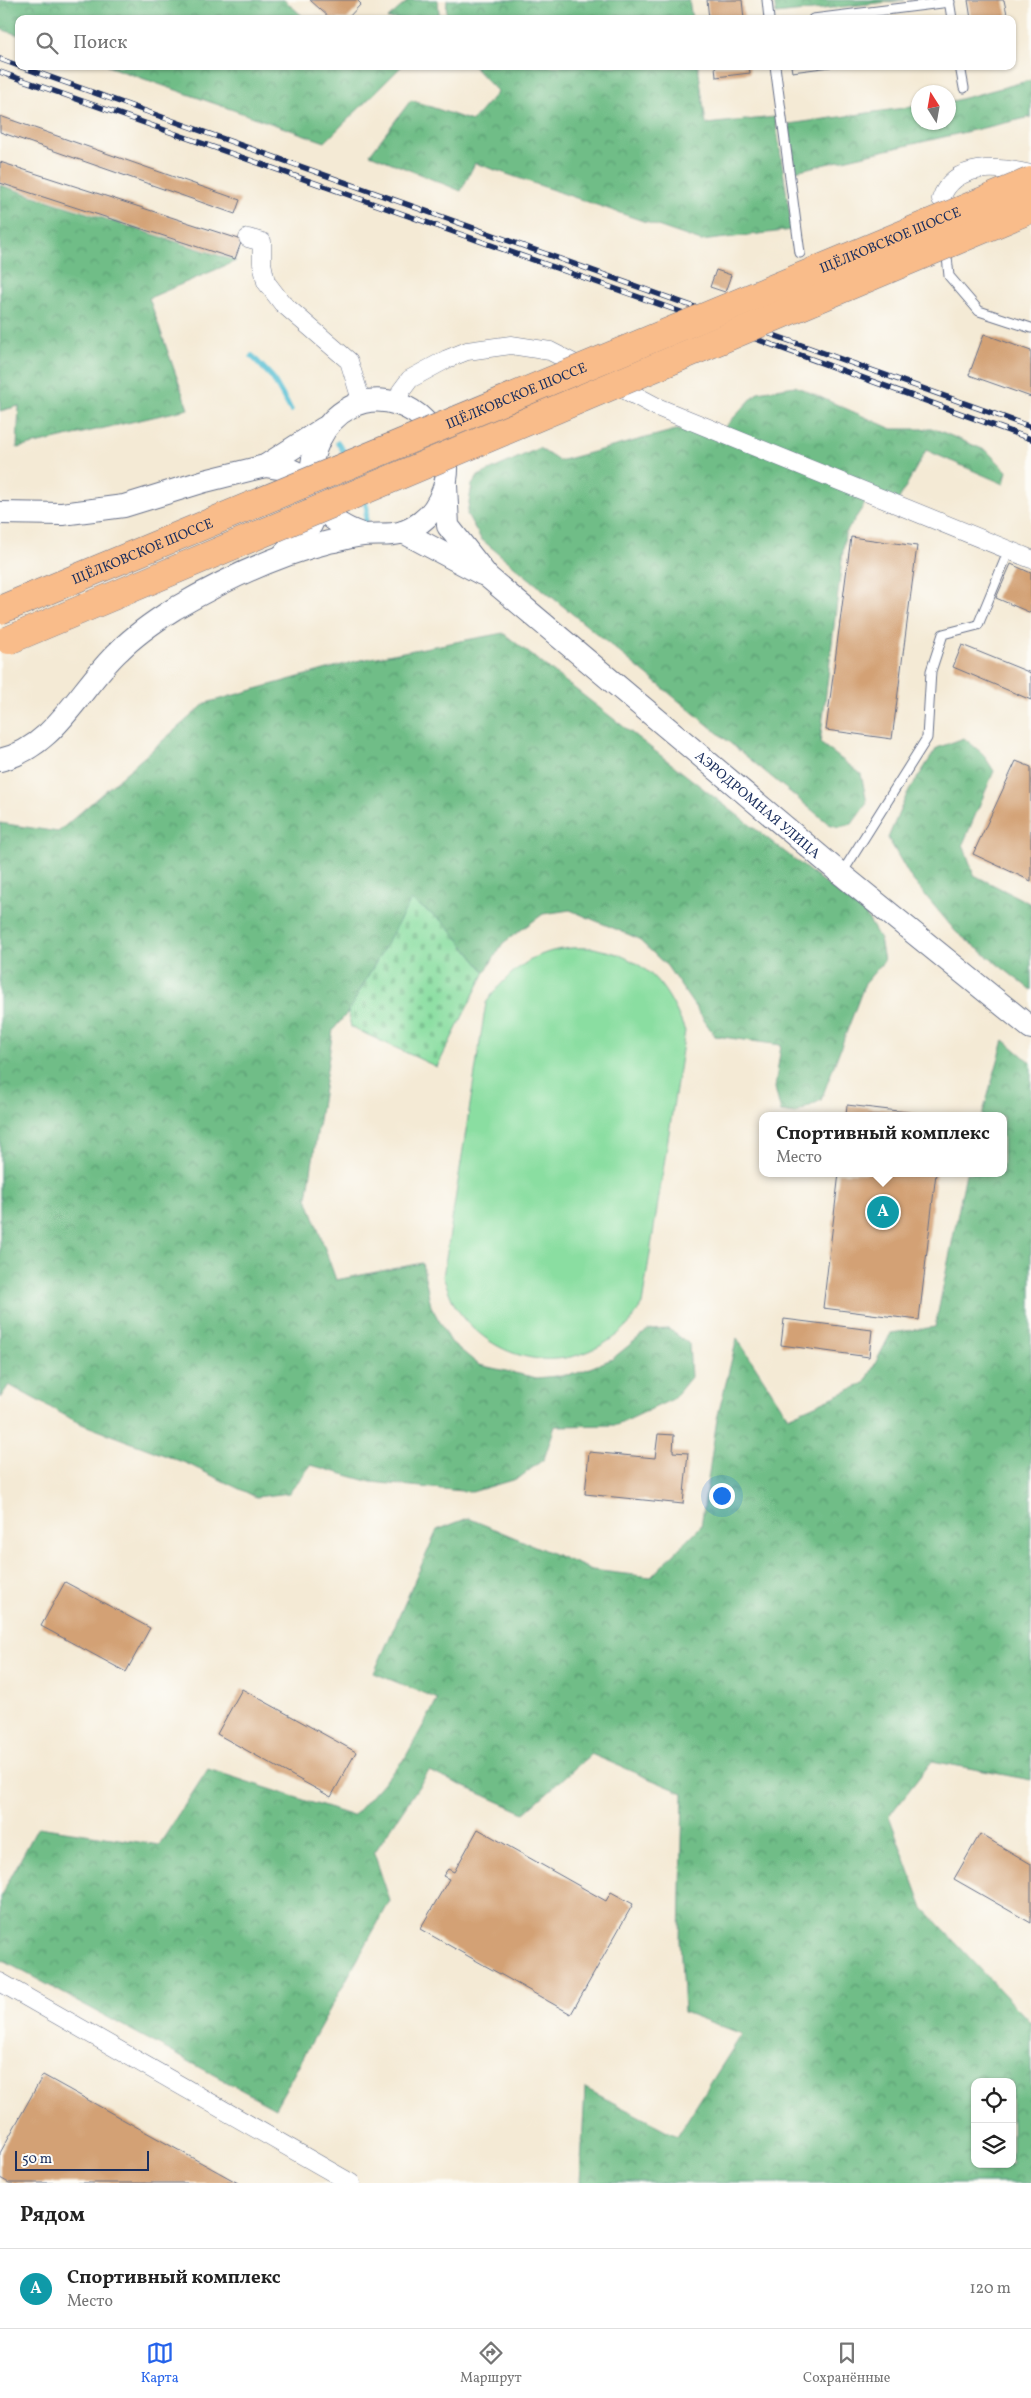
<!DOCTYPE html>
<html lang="ru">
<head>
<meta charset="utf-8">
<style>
  body { margin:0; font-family:Vollkorn,serif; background:#f6f6f6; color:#222 }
  .controls { position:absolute; right:15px; bottom:15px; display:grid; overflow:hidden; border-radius:10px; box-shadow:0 1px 4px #0004 }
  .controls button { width:45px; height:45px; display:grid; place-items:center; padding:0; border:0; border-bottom:1px solid #e0e0e0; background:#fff; color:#222; font:25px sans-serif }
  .compass { position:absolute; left:911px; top:85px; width:45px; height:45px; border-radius:50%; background:#fff; box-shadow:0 1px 4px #0004; rotate:349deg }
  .scale { position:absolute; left:15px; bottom:12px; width:134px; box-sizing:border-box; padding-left:5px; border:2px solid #1b2f5e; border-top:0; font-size:14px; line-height:18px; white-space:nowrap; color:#1b2f5e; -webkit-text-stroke:4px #fdfcf7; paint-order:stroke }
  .you { position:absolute; left:721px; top:1495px; width:18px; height:18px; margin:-12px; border:4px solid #fff; border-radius:50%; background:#1a73e8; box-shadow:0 0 0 8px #1a73e833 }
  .badge { display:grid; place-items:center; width:32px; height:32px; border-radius:50%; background:#2563eb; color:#fff; font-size:16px; font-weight:700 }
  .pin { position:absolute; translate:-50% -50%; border:2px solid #fff; box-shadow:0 1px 5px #0006 }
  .popup { position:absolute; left:759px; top:1112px; width:248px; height:65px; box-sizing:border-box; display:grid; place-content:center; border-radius:10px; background:#fff; filter:drop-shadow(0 1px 4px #0005); font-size:16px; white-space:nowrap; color:#767676 }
  .popup b { font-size:19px; color:#222 }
  .popup::after { content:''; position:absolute; left:50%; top:100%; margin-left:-10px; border:10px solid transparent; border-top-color:#fff }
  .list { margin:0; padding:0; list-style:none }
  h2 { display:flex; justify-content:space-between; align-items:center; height:65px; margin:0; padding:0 20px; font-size:21px }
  h2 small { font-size:16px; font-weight:400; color:#767676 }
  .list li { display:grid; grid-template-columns:32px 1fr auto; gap:15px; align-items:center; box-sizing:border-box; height:80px; padding:0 20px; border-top:1px solid #e0e0e0 }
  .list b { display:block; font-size:19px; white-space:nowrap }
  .list p { margin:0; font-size:16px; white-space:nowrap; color:#767676 }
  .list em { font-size:16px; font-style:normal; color:#767676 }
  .icon { flex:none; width:28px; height:28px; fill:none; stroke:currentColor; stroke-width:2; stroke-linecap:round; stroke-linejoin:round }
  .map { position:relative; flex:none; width:1031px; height:2183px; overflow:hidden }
  .search { position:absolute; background:#fff; box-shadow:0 1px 4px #0004; left:15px; right:15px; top:15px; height:55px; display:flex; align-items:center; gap:12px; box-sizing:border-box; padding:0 18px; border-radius:10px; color:#767676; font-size:19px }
  .sheet { height:145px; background:#fff }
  nav { display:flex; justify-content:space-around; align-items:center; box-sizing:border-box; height:70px; border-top:1px solid #e0e0e0; background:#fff; font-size:14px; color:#767676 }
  nav a { display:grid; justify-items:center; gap:2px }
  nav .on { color:#2563eb }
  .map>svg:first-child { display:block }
</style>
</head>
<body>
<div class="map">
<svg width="1031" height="2183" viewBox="0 0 1031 2183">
  <defs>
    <pattern id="forest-crowns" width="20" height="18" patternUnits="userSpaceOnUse" patternTransform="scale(1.25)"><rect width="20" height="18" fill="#6fbd87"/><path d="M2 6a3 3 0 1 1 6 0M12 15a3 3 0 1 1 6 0" fill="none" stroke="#5a9a72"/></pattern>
    <pattern id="cemetery-stones" width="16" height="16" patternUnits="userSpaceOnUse" patternTransform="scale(1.25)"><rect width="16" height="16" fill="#8adea1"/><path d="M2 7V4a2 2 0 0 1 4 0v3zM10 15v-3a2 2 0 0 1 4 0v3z" fill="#76bf8d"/></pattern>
  </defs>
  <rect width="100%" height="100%" fill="#fdfcf7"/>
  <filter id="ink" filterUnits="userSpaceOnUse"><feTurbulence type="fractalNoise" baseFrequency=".02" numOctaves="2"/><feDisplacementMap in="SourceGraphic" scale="10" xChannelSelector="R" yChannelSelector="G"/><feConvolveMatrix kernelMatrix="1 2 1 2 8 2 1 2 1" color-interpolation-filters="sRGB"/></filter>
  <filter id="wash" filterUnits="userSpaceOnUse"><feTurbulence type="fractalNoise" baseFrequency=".0096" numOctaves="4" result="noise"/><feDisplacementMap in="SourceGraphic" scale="20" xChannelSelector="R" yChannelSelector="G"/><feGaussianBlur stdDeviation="1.12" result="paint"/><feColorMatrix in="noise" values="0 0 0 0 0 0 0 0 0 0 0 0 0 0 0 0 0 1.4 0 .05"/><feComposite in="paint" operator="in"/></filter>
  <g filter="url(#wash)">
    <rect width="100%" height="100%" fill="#f4ead5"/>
    <path fill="url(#forest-crowns)" stroke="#457672" fill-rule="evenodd" d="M 0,0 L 284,0 L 306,19 L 19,19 L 19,35 L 0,29 Z
      M 409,0 L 438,0 L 439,13 L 436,19 L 387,19 Z
      M 447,0 L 689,0 L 692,19 L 446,19 Z
      M 774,0 L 905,0 L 776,14 Z
      M 107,66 L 402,66 L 325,142 Z
      M 473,66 L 698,66 L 706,124 L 775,117 L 792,230 L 701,241 L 475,163 L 461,191 L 370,154 L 411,100 L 472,121 L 498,92 Z
      M 1031,80 L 1031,117 L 795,171 L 789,124 L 918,106 L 918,122 L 948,122 L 949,102 Z
      M 0,185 L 236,261 L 149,298 L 188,409 L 17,448 L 19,406 L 0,411 Z
      M 795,386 L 892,429 L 935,429 L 987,451 L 1007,471 L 1004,484 L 926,450 L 895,506 L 870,496 L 845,534 L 820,743 L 861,774 L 867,803 L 852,824 L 839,827 L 829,824 L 481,539 L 467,514 L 472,485 L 478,476 L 539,448 L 559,461 L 676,430 L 723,429 L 758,392 Z
      M 503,633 L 866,915 L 880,939 L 884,961 L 865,983 L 821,1100 L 795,1114 L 781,1112 L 775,1088 L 781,1045 L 715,1036 L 667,966 L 637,938 L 570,910 L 543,914 L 503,943 L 485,972 L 446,924 L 411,901 L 348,1012 L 333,1030 L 307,1198 L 336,1280 L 422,1263 L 431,1306 L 451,1342 L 479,1365 L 537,1378 L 575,1374 L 612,1359 L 648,1330 L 669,1329 L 689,1344 L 691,1377 L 673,1399 L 617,1425 L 555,1426 L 544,1459 L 519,1478 L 472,1492 L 371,1482 L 311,1465 L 289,1493 L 256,1497 L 188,1464 L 79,1423 L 9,1385 L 0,1398 L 0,823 L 58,832 L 206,703 L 356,661 Z
      M 964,738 L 983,754 L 994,771 L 963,844 L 974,875 L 1031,904 L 1031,990 L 956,932 L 911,878 L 888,838 L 907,794 L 937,748 Z
      M 1004,1040 L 1031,1063 L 1031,1780 L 932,1761 L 889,1816 L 923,1908 L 1031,2023 L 1031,2183 L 580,2183 L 585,2088 L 677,2136 L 742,2034 L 684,2012 L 680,1940 L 683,1793 L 591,1754 L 524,1813 L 429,1771 L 374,1853 L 390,1901 L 275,2108 L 0,1959 L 0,1897 L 38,1827 L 159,1845 L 208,1769 L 353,1816 L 405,1758 L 438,1699 L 374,1673 L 437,1530 L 468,1518 L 592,1570 L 651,1577 L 701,1526 L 717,1419 L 737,1338 L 788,1417 L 865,1383 L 891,1333 L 935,1327 L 966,1173 L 1003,1173 L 1003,1116 L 982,1116 ZM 975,2082 L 1012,2082 L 1012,2164 L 975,2164 Z"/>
    <path fill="url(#cemetery-stones)" stroke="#528680" d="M 411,900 L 446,924 L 485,972 L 437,1067 L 351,1027 L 348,1012 Z"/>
    <path fill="#8adea1" stroke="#528680" d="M 594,948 C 604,951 615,952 624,957 C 658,972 672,998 685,1031 L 642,1304 C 637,1311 633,1320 627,1326 C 574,1377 499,1368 457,1309 C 451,1300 448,1288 443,1277 L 486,1003 C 504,977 530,953 563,949 C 573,947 584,948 594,948 Z"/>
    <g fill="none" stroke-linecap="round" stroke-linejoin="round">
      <path stroke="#57bfd4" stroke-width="5.5" d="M 252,356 L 272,377 L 291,410
        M 338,443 L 348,458
        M 364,498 L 367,509 L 365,526"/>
    </g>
    <g id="blocks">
      <path fill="#d3a174" d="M 310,0 L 357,0 L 361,4 L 347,19 L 331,19 Z
        M 707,0 L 742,0 L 744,19 L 709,19 Z
        M 968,0 L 1004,0 L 1008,19 L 971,19 Z
        M 715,66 L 749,66 L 750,73 L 716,77 Z
        M 791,66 L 831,66 L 831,67 L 792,72 Z
        M 0,116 L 240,200 L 235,214 L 0,132 Z
        M 0,162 L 242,240 L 235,259 L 0,183 Z
        M 716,270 L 731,275 L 725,292 L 710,287 Z
        M 984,334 L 1031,351 L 1031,397 L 969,375 Z
        M 851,537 L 917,546 L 892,739 L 826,730 Z
        M 1011,564 L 1031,573 L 1031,613 L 996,598 Z
        M 962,645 L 1031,673 L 1031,700 L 953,667 Z
        M 1016,761 L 1031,767 L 1031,881 L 973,854 Z
        M 847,1105 L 932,1115 L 932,1116 L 846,1116 Z
        M 839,1173 L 936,1173 L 919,1320 L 823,1308 Z
        M 784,1319 L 872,1330 L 869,1357 L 781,1345 Z
        M 658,1434 L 674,1435 L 673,1452 L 688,1453 L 683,1504 L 585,1494 L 589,1452 L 655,1458 Z
        M 65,1582 L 150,1628 L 126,1672 L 41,1626 Z
        M 242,1689 L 356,1752 L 331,1797 L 217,1734 Z
        M 478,1829 L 606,1901 L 611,1892 L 633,1904 L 571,2014 L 420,1929 L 449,1879 L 443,1876 L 448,1869 L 454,1872 Z
        M 980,1834 L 1031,1864 L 1031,1923 L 954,1879 Z
        M 43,2075 L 133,2125 L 238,2183 L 9,2183 L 0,2178 L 0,2153 Z"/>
    </g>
  </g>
  <g filter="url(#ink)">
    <use href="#blocks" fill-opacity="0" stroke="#677088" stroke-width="1"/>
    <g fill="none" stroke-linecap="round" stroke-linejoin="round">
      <defs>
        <path id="service" d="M 767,0 L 769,19
          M 949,0 L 952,19
          M 813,19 L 950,2
          M 775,66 L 800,253
          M 960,66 L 964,88
          M 946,247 L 949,276 L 979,311 L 1031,328
          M 842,873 L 927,738 L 931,671 L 943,634 L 978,625 L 1009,550"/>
        <path id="minor" d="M 941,199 C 954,161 1000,167 1031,174
          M 248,238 L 262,242 L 262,263 L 266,282 L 282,303 L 349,361 L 362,403
          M 610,382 L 657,407 L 1031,559
          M 397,404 L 401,391 L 410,379 L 447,359 L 467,351 L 511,345 L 550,351 L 587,370
          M 0,1982 L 351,2183"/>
        <g id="tertiary">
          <path d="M 265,466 L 291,470 L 311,479"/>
          <path id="s1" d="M 446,485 L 448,526 L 488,577 L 841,874 L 1031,1028"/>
          <path d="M 0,513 L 62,514 L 124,506 L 205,481 L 265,466 L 324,428"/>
          <path d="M 403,532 L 482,574"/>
          <path d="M 282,556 L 311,525 L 321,504"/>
          <path d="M 0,760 C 56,747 80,687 119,651 C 135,635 155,621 174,609 C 222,581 276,555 329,542 C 340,540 352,536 363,535 C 388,533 398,539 421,522 C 440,508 453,475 444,452 C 435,430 422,412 398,404 C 327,380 278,485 340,524 C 347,529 356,532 364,535"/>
        </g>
      </defs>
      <use href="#service" stroke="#677088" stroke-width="11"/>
      <use href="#minor" stroke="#677088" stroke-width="19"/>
      <use href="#tertiary" stroke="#677088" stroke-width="24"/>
      <use href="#service" stroke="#fff" stroke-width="9"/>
      <use href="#minor" stroke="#fff" stroke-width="18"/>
      <use href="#tertiary" stroke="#fff" stroke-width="22"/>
      <defs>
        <path id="rail" d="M 0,59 L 19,66
          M 19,66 L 1031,427
          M 0,72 L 701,319 L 1031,439"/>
      </defs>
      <use href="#rail" stroke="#1b2f5e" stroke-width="5.5"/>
      <use href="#rail" stroke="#fdfcf7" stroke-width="4" stroke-dasharray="11" stroke-linecap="butt"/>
      <defs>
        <g id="primary-bridge">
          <path id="s2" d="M 0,610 L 1031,181"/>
          <path d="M 9,640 L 1031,209"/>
        </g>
      </defs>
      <use href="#primary-bridge" stroke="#677088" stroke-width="29" stroke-linecap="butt"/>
      <use href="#primary-bridge" stroke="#f9bc8a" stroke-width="28"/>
    </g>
  </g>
  <g text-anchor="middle" stroke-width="5" stroke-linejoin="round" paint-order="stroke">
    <g font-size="14" fill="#1b2f5e" stroke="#fdfcf7">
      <text dy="5" stroke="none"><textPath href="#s2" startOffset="964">ЩЁЛКОВСКОЕ ШОССЕ</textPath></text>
      <text dy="5" stroke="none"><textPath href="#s2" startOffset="559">ЩЁЛКОВСКОЕ ШОССЕ</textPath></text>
      <text dy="5" stroke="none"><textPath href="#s2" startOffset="154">ЩЁЛКОВСКОЕ ШОССЕ</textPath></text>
      <text dy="5" stroke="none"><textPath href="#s1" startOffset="459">АЭРОДРОМНАЯ УЛИЦА</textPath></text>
    </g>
  </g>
</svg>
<div class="controls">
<button><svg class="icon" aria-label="locate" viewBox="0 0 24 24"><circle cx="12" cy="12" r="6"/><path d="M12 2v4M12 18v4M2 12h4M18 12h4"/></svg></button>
<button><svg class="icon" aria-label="layers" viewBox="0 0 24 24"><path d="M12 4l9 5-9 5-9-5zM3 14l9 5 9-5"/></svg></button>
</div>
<svg class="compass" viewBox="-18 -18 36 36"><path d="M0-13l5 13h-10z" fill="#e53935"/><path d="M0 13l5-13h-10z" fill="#767676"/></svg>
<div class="scale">50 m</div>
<div class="you"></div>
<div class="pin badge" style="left:883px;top:1212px;background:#0f9aa8">A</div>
<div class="popup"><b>Спортивный комплекс</b>Место</div>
<div class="search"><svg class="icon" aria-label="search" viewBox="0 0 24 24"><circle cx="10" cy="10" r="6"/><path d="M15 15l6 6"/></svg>Поиск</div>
</div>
<section class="sheet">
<h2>Рядом<small></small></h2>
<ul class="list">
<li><span class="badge" style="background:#0f9aa8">A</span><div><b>Спортивный комплекс</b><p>Место</p></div><em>120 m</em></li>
</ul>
</section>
<nav>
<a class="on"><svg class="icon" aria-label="map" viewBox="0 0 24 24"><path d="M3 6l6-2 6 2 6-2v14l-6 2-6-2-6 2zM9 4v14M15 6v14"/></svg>Карта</a>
<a><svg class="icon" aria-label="directions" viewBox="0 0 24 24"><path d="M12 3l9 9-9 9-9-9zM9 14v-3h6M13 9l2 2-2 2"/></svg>Маршрут</a>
<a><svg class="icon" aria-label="saved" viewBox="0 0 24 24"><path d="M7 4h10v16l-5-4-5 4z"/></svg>Сохранённые</a>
</nav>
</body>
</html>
